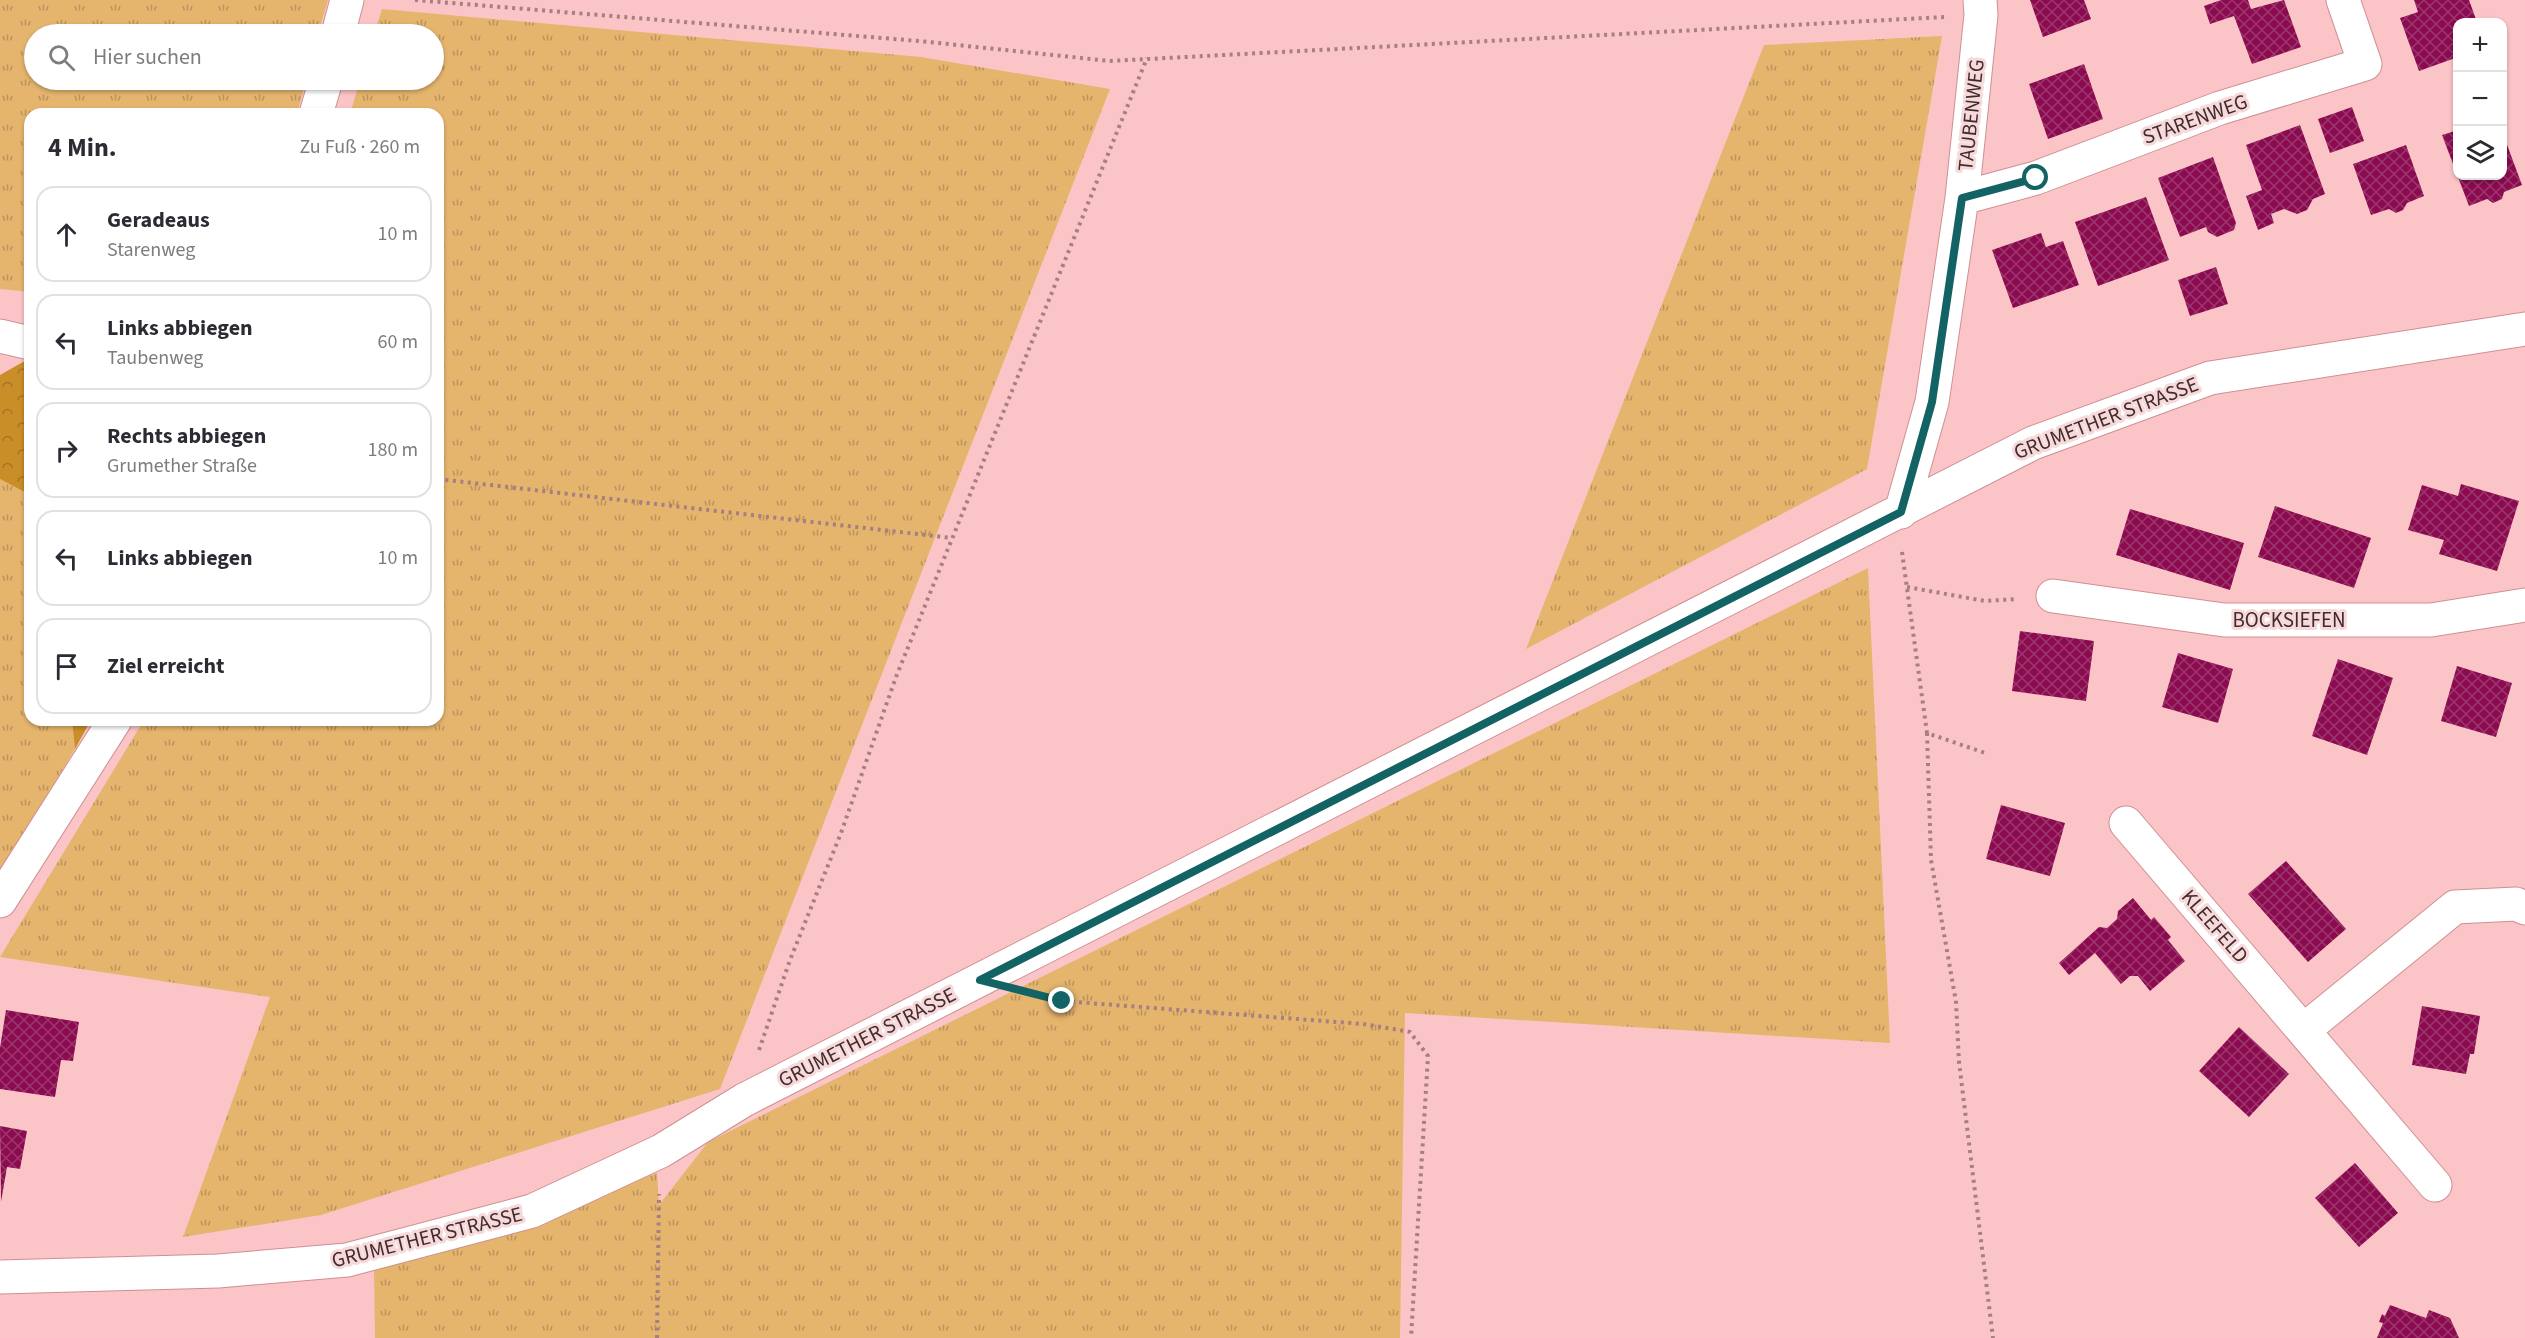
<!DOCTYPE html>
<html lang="de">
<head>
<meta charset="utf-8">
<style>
  body { margin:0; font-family:"Source Sans 3",sans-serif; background:#f2f2f3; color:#2b2b33 }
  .controls { position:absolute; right:18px; top:18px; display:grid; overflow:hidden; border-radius:12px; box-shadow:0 2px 4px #0004 }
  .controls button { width:54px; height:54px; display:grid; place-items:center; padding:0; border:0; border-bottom:2px solid #e1e1e2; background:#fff; color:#2b2b33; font:30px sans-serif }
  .stop { position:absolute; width:18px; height:18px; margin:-14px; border:4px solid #136364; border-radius:50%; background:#fff }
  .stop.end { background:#136364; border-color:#fff; box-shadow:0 2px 6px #0008 }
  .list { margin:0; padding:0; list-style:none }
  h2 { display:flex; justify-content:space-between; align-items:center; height:78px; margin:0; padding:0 24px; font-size:26px }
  h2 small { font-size:20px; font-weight:400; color:#7c7c81 }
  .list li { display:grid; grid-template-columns:39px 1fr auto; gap:18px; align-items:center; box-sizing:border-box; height:96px; margin:0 12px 12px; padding:0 12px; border:2px solid #e1e1e2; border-radius:18px }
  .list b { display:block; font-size:22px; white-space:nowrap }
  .list p { margin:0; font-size:20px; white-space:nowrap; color:#7c7c81 }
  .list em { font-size:20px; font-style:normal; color:#7c7c81 }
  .icon { flex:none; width:33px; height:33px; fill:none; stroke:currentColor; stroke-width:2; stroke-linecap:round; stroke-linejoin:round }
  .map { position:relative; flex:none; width:2525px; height:1338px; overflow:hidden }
  .search { position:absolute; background:#fff; box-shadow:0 2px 4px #0004; left:24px; top:24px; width:420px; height:66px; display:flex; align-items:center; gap:15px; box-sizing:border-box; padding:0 21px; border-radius:33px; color:#7c7c81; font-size:22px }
  .panel { position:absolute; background:#fff; box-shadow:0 2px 4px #0004; left:24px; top:108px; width:420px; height:618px; border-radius:18px }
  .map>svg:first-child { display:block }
</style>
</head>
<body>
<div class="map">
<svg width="2525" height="1338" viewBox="0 0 2525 1338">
  <defs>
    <pattern id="grass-tufts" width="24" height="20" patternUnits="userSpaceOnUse" patternTransform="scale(1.5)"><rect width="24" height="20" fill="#e5b56e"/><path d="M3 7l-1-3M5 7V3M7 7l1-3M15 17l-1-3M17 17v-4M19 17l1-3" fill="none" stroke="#bb935b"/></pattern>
    <pattern id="forest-crowns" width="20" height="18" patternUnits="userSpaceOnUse" patternTransform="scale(1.5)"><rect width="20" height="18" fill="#c98e28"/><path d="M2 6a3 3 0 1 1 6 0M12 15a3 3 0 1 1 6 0" fill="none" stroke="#a57423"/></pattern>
    <pattern id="building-cross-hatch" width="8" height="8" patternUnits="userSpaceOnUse" patternTransform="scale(1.5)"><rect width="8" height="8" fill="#8b0a50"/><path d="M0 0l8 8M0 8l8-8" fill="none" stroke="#9a376c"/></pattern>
  </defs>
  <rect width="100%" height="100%" fill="#fbc5c7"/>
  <path fill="url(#grass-tufts)" d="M 0,0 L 328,0 L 318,34 L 34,34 L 34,80 L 306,80 L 297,114 L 30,114 L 30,292 L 0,289 Z
    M 382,9 L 921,57 L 1110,89 L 720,1089 L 321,1215 L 183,1237 L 270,997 L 0,957 L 144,720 L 438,720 L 438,114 L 350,114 L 360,80 L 434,80 L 434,34 L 374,34 Z
    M 1942,36 L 1867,469 L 1526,649 L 1764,45 Z
    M 0,479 L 30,495 L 30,720 L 72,720 L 75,749 L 0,873 Z
    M 1868,568 L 1890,1043 L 1405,1013 L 1400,1338 L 375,1338 L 374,1269 L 657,1173 L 659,1205 L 708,1142 Z"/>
  <path fill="url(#forest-crowns)" d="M 30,358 L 30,495 L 0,479 L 0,375 Z
    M 72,720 L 91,720 L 75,749 Z"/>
  <path fill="url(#building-cross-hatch)" d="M 2030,0 L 2084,0 L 2091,19 L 2043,37 Z
    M 2221,0 L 2248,0 L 2251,9 L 2284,0 L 2301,47 L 2252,64 L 2234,16 L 2210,24 L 2204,6 Z
    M 2414,0 L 2469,0 L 2477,22 L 2458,22 L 2458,57 L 2419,71 L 2400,18 L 2418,12 Z
    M 2084,64 L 2103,119 L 2048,139 L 2029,84 Z
    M 2352,107 L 2364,141 L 2330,153 L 2318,119 Z
    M 2300,125 L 2325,194 L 2313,199 L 2307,210 L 2297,214 L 2284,209 L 2271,214 L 2274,223 L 2258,230 L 2246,196 L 2262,190 L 2246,145 Z
    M 2458,130 L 2458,176 L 2502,176 L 2503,134 L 2522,185 L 2504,192 L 2502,199 L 2493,203 L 2487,199 L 2469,206 L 2442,135 Z
    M 2406,145 L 2424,196 L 2407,203 L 2403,210 L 2396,213 L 2389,209 L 2371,215 L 2353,164 Z
    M 2213,157 L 2236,223 L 2234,230 L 2217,237 L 2208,232 L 2206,227 L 2180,237 L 2158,178 Z
    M 2146,197 L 2169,260 L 2098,286 L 2075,222 Z
    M 2041,233 L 2046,247 L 2063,241 L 2079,285 L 2013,308 L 1992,250 Z
    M 2216,267 L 2228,304 L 2190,316 L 2178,280 Z
    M 2461,484 L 2519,501 L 2497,571 L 2439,554 L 2444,540 L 2408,530 L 2422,485 L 2458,496 Z
    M 2275,506 L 2371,538 L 2354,588 L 2258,557 Z
    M 2130,509 L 2244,543 L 2230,590 L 2116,555 Z
    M 2020,631 L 2094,641 L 2086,701 L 2012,691 Z
    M 2178,653 L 2233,669 L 2218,723 L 2162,707 Z
    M 2338,659 L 2393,678 L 2367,755 L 2312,736 Z
    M 2457,666 L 2512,683 L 2496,737 L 2441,721 Z
    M 2001,805 L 2065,823 L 2050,876 L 1986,859 Z
    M 2286,861 L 2346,929 L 2308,962 L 2248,894 Z
    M 2133,898 L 2151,920 L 2154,917 L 2171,937 L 2168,940 L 2185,961 L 2150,991 L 2138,976 L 2130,976 L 2121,984 L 2095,953 L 2069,975 L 2059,963 L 2099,927 L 2107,928 L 2117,919 L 2118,911 Z
    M 2422,1006 L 2480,1016 L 2474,1054 L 2470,1054 L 2466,1074 L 2412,1065 Z
    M 6,1010 L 79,1022 L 73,1061 L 61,1060 L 55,1097 L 0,1089 L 0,1048 Z
    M 2239,1027 L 2289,1074 L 2249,1117 L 2199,1071 Z
    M 0,1126 L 27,1131 L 20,1169 L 7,1167 L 1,1202 Z
    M 2355,1163 L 2398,1213 L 2359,1247 L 2315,1198 Z
    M 2390,1305 L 2426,1318 L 2429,1310 L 2450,1318 L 2459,1338 L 2377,1338 L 2383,1323 L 2379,1322 L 2382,1314 L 2385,1316 Z"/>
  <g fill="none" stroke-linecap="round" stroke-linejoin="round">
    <defs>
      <path id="minor" d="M 338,34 L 347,0
        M 316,114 L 326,80
        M 1962,198 L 2036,178 L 2220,108 L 2365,64 L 2343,0
        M 0,336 L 30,343
        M 1901,512 L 1932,402 L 1962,198 L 1981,15 L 1980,0
        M 2053,596 L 2224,620 L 2431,620 L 2525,605
        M 2126,823 L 2435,1185
        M 0,901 L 115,720
        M 2305,1029 L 2455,907 L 2516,904 L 2525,908
        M 0,1277 L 218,1271 L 347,1260 L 532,1211 L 661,1151 L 744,1100 L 2033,443 L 2210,378 L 2525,329"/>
    </defs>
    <use href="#minor" stroke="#cf8f92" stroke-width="35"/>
    <path stroke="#a87e80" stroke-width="4" stroke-dasharray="3 4.5" stroke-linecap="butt" d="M 415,0 L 919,41 L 1110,61 L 1944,17
      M 438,479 L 952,538
      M 1902,552 L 1927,733 L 1988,754
      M 1907,587 L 1985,601 L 2017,599
      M 1927,733 L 1931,860 L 1956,1002 L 1959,1062 L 1993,1338
      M 1035,994 L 1062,1001 L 1363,1024 L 1410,1032 L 1428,1056 L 1411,1338
      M 759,1050 L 790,960 L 841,833 L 896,677 L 1147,58
      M 657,1338 L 659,1194"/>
    <use href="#minor" stroke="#fff" stroke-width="33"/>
  </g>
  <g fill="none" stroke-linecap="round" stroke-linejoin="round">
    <path stroke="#136364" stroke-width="8" d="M 1062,1001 L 980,980 L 1901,512 L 1932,402 L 1962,198 L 2036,178"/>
  </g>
  <g text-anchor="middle" stroke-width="6" stroke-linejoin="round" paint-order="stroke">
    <g font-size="21" fill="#442a2b" stroke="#f6dadb">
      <text transform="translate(1971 115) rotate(-84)" y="7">TAUBENWEG</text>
      <text transform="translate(2195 119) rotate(-20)" y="7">STARENWEG</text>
      <text transform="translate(2106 418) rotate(-21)" y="7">GRUMETHER STRASSE</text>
      <text x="2289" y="627">BOCKSIEFEN</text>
      <text transform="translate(2215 926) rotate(49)" y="7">KLEEFELD</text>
      <text transform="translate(867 1037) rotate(-27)" y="7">GRUMETHER STRASSE</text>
      <text transform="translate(427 1237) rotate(-14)" y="7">GRUMETHER STRASSE</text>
    </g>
  </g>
</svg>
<div class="controls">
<button>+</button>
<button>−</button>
<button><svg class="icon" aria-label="layers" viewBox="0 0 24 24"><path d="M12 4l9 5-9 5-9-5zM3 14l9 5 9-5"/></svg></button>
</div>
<div class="stop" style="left:2036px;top:178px"></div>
<div class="stop end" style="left:1062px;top:1001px"></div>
<div class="search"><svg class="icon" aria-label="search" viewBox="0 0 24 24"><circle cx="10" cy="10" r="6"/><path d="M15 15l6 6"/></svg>Hier suchen</div>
<section class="panel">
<h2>4 Min.<small>Zu Fuß · 260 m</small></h2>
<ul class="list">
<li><svg class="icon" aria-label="ahead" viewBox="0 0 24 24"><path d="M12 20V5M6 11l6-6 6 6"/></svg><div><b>Geradeaus</b><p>Starenweg</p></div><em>10 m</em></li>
<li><svg class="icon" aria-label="left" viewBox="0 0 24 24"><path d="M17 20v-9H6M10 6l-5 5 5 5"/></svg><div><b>Links abbiegen</b><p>Taubenweg</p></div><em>60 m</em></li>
<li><svg class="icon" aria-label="right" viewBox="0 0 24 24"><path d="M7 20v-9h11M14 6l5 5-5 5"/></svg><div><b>Rechts abbiegen</b><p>Grumether Straße</p></div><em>180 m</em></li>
<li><svg class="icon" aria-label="left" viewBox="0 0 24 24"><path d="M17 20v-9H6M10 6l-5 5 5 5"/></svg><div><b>Links abbiegen</b></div><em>10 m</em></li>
<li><svg class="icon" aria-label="arrive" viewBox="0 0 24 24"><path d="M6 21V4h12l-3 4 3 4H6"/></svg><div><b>Ziel erreicht</b></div></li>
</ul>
</section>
</div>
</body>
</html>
